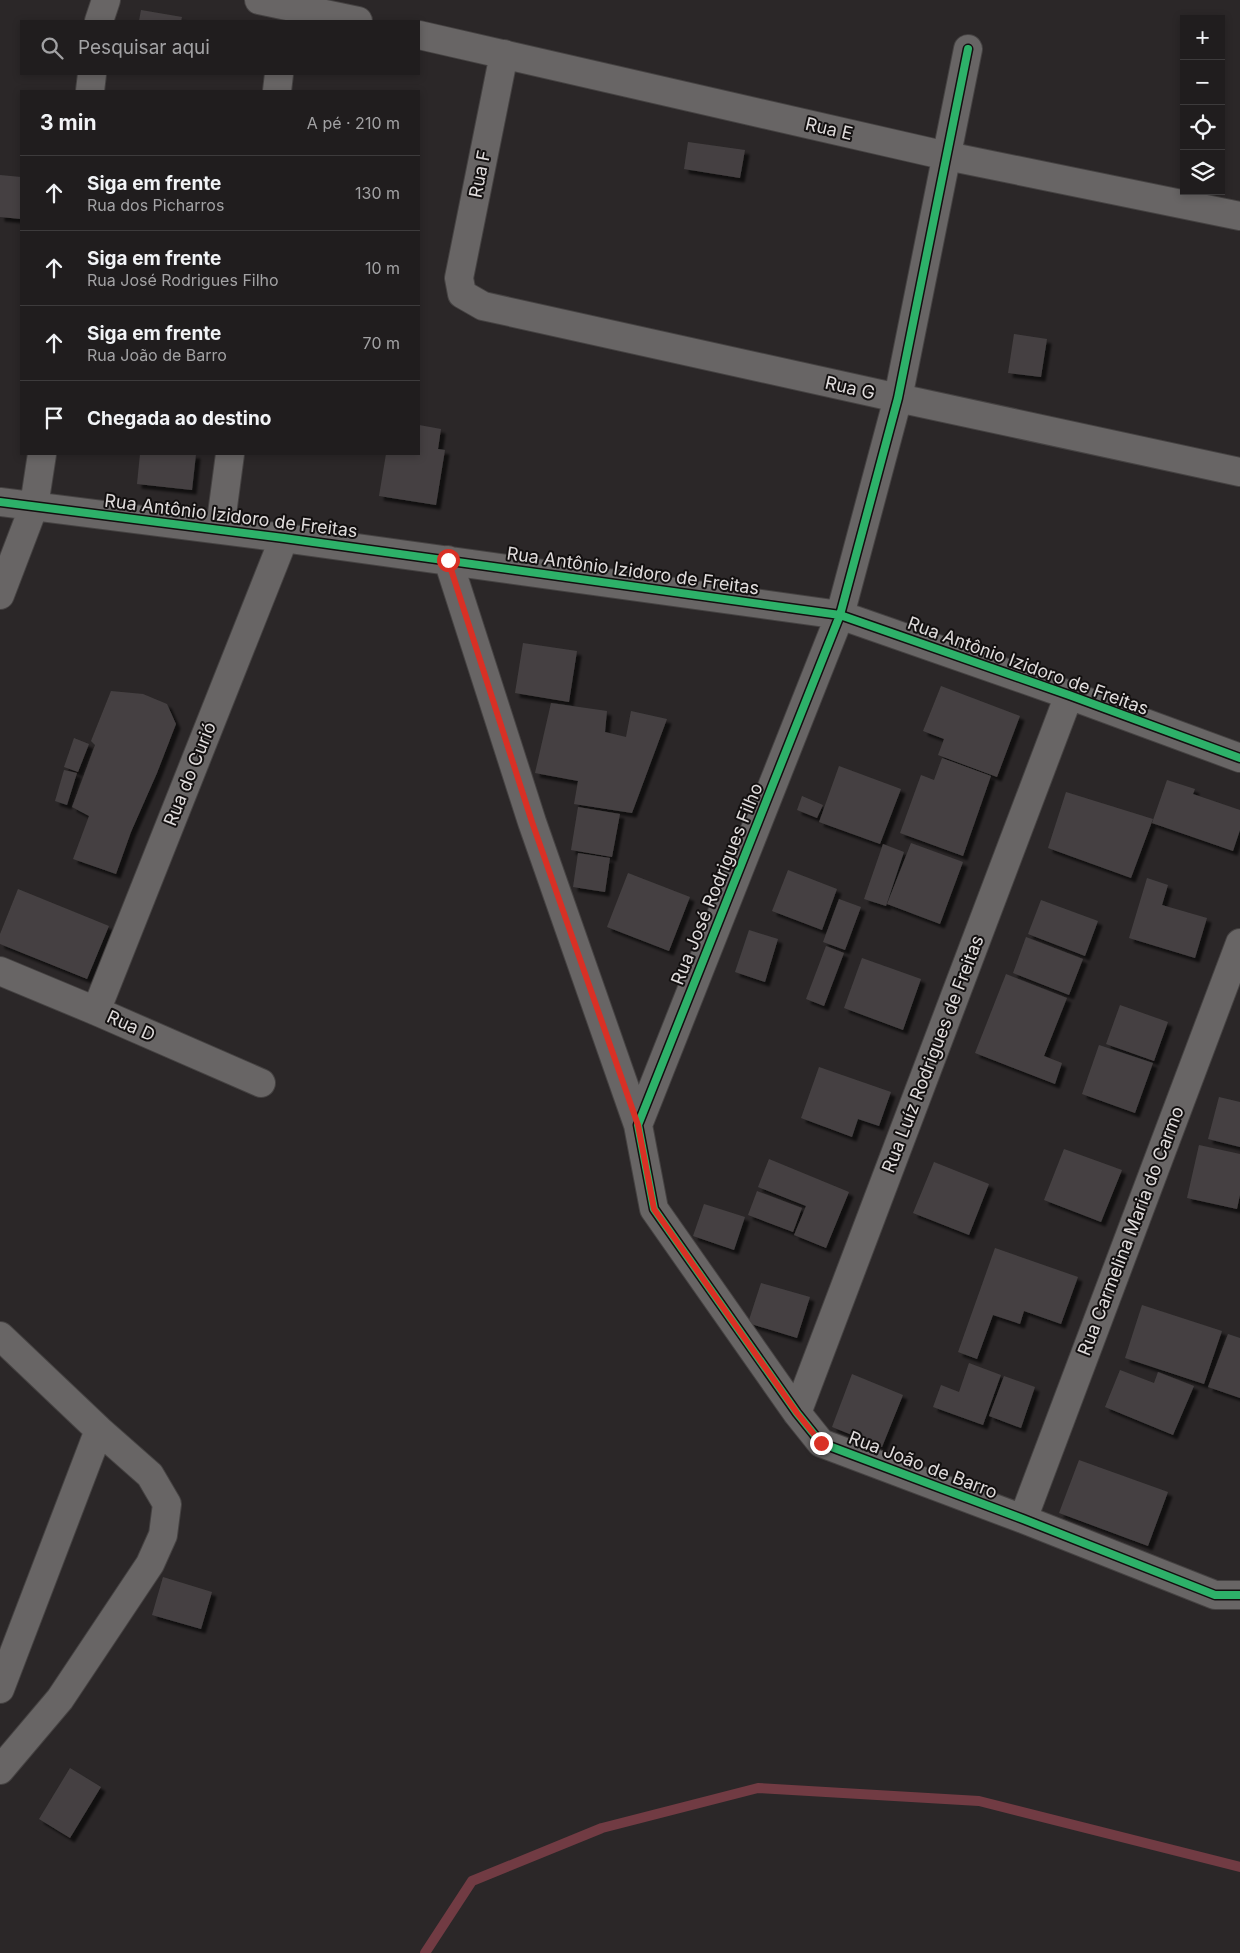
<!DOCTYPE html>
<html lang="pt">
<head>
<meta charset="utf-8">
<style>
  body { margin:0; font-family:Inter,sans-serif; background:#282627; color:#f1f3f6 }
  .controls { position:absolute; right:15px; top:15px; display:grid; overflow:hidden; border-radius:0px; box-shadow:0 2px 8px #0003 }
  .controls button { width:45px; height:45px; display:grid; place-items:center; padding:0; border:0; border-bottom:1px solid #3d3b3c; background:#201d1e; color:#f1f3f6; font:25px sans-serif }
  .stop { position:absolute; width:15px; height:15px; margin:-11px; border:4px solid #d93025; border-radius:50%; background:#fff }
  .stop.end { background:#d93025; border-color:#fff; box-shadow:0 1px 5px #0008 }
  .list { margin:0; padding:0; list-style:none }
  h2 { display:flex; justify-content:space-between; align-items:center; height:65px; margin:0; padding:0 20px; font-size:21px }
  h2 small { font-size:16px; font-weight:400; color:#a2a2a4 }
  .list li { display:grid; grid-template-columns:32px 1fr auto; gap:15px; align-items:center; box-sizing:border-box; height:75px; padding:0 20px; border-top:1px solid #3d3b3c }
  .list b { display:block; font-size:19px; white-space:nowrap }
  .list p { margin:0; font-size:16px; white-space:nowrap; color:#a2a2a4 }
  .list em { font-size:16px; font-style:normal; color:#a2a2a4 }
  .icon { flex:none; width:28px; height:28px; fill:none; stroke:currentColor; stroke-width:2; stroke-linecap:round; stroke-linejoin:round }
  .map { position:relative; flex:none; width:1240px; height:1953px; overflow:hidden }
  .search { position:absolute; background:#201d1e; box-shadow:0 2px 8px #0003; left:20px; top:20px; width:400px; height:55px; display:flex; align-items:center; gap:12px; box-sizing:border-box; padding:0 18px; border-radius:0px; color:#a2a2a4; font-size:19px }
  .panel { position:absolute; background:#201d1e; box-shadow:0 2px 8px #0003; left:20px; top:90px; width:400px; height:365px; border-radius:0px }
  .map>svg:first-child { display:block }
</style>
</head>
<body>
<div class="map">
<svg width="1240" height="1953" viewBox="0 0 1240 1953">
  <defs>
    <filter id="shadow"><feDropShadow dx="4.5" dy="4.5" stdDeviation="1" flood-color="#0009"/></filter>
  </defs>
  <rect width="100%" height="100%" fill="#2b2728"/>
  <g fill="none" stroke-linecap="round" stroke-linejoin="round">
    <path stroke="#713b43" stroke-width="10" d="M 425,1953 L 472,1881 L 602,1828 L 758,1788 L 979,1801 L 1240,1867"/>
  </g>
  <path fill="#454142" filter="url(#shadow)" d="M 141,10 L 182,17 L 181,21 L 139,21 Z
    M 688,142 L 745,150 L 740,178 L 684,169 Z
    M 0,175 L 21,177 L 21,219 L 0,217 Z
    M 1014,334 L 1047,339 L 1041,377 L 1008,373 Z
    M 419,425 L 441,429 L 438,449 L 445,450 L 436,505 L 379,496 L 386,454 L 419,454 Z
    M 140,454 L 196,454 L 192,490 L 137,484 Z
    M 523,643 L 577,651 L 569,702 L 515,693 Z
    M 941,686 L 1020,716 L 997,777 L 938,755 L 944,739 L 923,731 Z
    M 111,691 L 143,694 L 167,704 L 176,724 L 157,773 L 131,832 L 116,874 L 73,859 L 89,816 L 72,807 L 95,745 L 91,741 Z
    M 551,703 L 607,711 L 605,732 L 626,737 L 631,711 L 667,719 L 632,813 L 574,804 L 578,781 L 535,773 Z
    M 74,738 L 89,744 L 78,772 L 64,767 Z
    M 942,758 L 991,776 L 963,856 L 900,833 L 921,775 L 934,780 Z
    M 839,766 L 901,789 L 880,844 L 819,822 Z
    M 64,770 L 77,773 L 67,805 L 55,801 Z
    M 1167,780 L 1195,789 L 1193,794 L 1240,810 L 1240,830 L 1233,851 L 1152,823 Z
    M 1066,792 L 1153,819 L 1131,878 L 1048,848 Z
    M 802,796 L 823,805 L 817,818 L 797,810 Z
    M 578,807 L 620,814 L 612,857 L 571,850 Z
    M 911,843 L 963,862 L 940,924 L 887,904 Z
    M 883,844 L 904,852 L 886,906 L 864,899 Z
    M 578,853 L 610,858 L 605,892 L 573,887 Z
    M 788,870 L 837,889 L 822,930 L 772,911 Z
    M 628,873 L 690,897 L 669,951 L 607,927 Z
    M 1147,878 L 1168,885 L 1162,905 L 1207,918 L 1195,958 L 1129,938 Z
    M 18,889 L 109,926 L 87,979 L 0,944 L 0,934 Z
    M 839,899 L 861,907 L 845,950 L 823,942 Z
    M 1041,900 L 1098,921 L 1085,956 L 1028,934 Z
    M 749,930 L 778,939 L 765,982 L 735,972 Z
    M 1026,937 L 1083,959 L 1069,995 L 1013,973 Z
    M 826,946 L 844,953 L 824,1006 L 806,999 Z
    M 862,958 L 921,979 L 903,1030 L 844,1008 Z
    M 1006,974 L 1067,998 L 1044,1056 L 1062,1063 L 1055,1084 L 975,1053 Z
    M 1120,1005 L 1168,1022 L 1154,1061 L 1106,1044 Z
    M 1099,1045 L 1153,1063 L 1135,1113 L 1082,1094 Z
    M 819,1067 L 891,1092 L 879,1126 L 858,1119 L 852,1137 L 801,1118 Z
    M 1219,1097 L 1240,1102 L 1240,1147 L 1208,1139 Z
    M 1199,1145 L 1240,1154 L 1240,1195 L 1237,1209 L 1187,1198 Z
    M 1064,1149 L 1122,1170 L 1101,1222 L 1044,1200 Z
    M 769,1159 L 849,1192 L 826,1248 L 794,1235 L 806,1206 L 758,1187 Z
    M 934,1162 L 989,1184 L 969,1235 L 913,1213 Z
    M 757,1191 L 802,1208 L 793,1232 L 748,1215 Z
    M 704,1204 L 745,1217 L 734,1250 L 693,1236 Z
    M 995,1248 L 1078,1277 L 1061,1324 L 1024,1311 L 1020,1324 L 993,1315 L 977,1359 L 958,1352 Z
    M 761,1283 L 810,1297 L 797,1338 L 748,1323 Z
    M 1142,1305 L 1222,1331 L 1204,1384 L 1125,1358 Z
    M 1228,1334 L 1240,1338 L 1240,1398 L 1208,1387 Z
    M 969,1363 L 1001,1375 L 983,1425 L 933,1407 L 941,1385 L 959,1392 Z
    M 1120,1370 L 1154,1383 L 1158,1372 L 1194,1386 L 1173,1435 L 1105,1407 Z
    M 852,1374 L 903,1395 L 882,1447 L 832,1427 Z
    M 1004,1376 L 1035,1387 L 1021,1428 L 989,1416 Z
    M 1079,1460 L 1168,1492 L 1148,1546 L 1059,1513 Z
    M 163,1577 L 212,1592 L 201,1629 L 152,1615 Z
    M 70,1768 L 101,1787 L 70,1838 L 39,1819 Z"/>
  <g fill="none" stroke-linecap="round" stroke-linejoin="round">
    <defs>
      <path id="minor" d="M 259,0 L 358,21
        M 99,21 L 106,0
        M 419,35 L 947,156 L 1240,216
        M 968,49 L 898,398 L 840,615 L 638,1125 L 654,1209 L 797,1413 L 821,1443 L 1023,1519 L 1215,1595 L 1240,1595
        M 504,54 L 459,278 L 462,294 L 483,306 L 898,398 L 1240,472
        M 90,91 L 92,74
        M 277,91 L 279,74
        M 0,502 L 284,538 L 840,615 L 1069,695 L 1240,758
        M 220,529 L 230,454
        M 448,560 L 532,822 L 638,1125
        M 0,595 L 34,506 L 42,454
        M 0,971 L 96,1011 L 261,1083
        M 96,1011 L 284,538
        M 0,1336 L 99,1430 L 150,1475 L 167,1504 L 163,1535 L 150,1564 L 60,1699 L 0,1770
        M 797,1413 L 1069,695
        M 1023,1519 L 1240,943
        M 0,1689 L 99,1430"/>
    </defs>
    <use href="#minor" stroke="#454242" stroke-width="30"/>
    <use href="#minor" stroke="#686565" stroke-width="28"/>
    <defs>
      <path id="cycleway" d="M 968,49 L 898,398 L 840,615 L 638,1125 L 654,1209 L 797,1413 L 821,1443 L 1023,1519 L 1215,1595 L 1240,1595
        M 0,502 L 284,538 L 840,615 L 1069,695 L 1240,758"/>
    </defs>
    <use href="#cycleway" stroke="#131010" stroke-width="11"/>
    <use href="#cycleway" stroke="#2db169" stroke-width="8"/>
  </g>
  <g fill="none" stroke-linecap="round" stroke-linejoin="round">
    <path stroke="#d93025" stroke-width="6" d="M 448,560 L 532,822 L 638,1125 L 654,1209 L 797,1413 L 821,1443"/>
  </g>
  <g text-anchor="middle" stroke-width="4" stroke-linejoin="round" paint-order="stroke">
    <g font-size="18" fill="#e0dcdc" stroke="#131010">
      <text transform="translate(829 129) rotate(13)" y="6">Rua E</text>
      <text transform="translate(480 174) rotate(-79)" y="6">Rua F</text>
      <text transform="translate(850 388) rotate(13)" y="6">Rua G</text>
      <text transform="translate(231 516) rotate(7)" y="6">Rua Antônio Izidoro de Freitas</text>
      <text transform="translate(633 571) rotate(8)" y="6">Rua Antônio Izidoro de Freitas</text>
      <text transform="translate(1028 666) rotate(20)" y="6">Rua Antônio Izidoro de Freitas</text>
      <text transform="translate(190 774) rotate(-68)" y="6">Rua do Curió</text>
      <text transform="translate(717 884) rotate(-68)" y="6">Rua José Rodrigues Filho</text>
      <text transform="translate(131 1026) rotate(24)" y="6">Rua D</text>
      <text transform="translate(933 1054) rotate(-69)" y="6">Rua Luíz Rodrigues de Freitas</text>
      <text transform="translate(1131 1231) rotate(-69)" y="6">Rua Carmelina Maria do Carmo</text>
      <text transform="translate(923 1465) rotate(21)" y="6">Rua João de Barro</text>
    </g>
  </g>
</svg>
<div class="controls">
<button>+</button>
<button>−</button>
<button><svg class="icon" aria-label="locate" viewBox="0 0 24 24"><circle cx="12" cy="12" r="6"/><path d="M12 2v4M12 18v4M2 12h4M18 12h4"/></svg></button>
<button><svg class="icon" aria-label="layers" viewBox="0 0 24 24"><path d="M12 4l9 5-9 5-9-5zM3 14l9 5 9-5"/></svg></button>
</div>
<div class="stop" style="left:448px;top:560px"></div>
<div class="stop end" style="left:821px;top:1443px"></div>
<div class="search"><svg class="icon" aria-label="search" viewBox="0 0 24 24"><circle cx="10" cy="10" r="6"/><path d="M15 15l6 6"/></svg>Pesquisar aqui</div>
<section class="panel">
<h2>3 min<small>A pé · 210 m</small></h2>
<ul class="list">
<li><svg class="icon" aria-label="ahead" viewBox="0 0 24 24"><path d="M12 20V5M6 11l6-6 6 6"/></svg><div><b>Siga em frente</b><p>Rua dos Picharros</p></div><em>130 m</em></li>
<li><svg class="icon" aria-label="ahead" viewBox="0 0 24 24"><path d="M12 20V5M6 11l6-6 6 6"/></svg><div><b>Siga em frente</b><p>Rua José Rodrigues Filho</p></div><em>10 m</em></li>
<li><svg class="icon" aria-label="ahead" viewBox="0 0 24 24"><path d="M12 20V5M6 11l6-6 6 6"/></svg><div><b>Siga em frente</b><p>Rua João de Barro</p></div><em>70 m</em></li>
<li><svg class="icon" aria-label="arrive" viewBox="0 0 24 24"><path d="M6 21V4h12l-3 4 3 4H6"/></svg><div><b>Chegada ao destino</b></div></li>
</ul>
</section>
</div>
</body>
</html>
